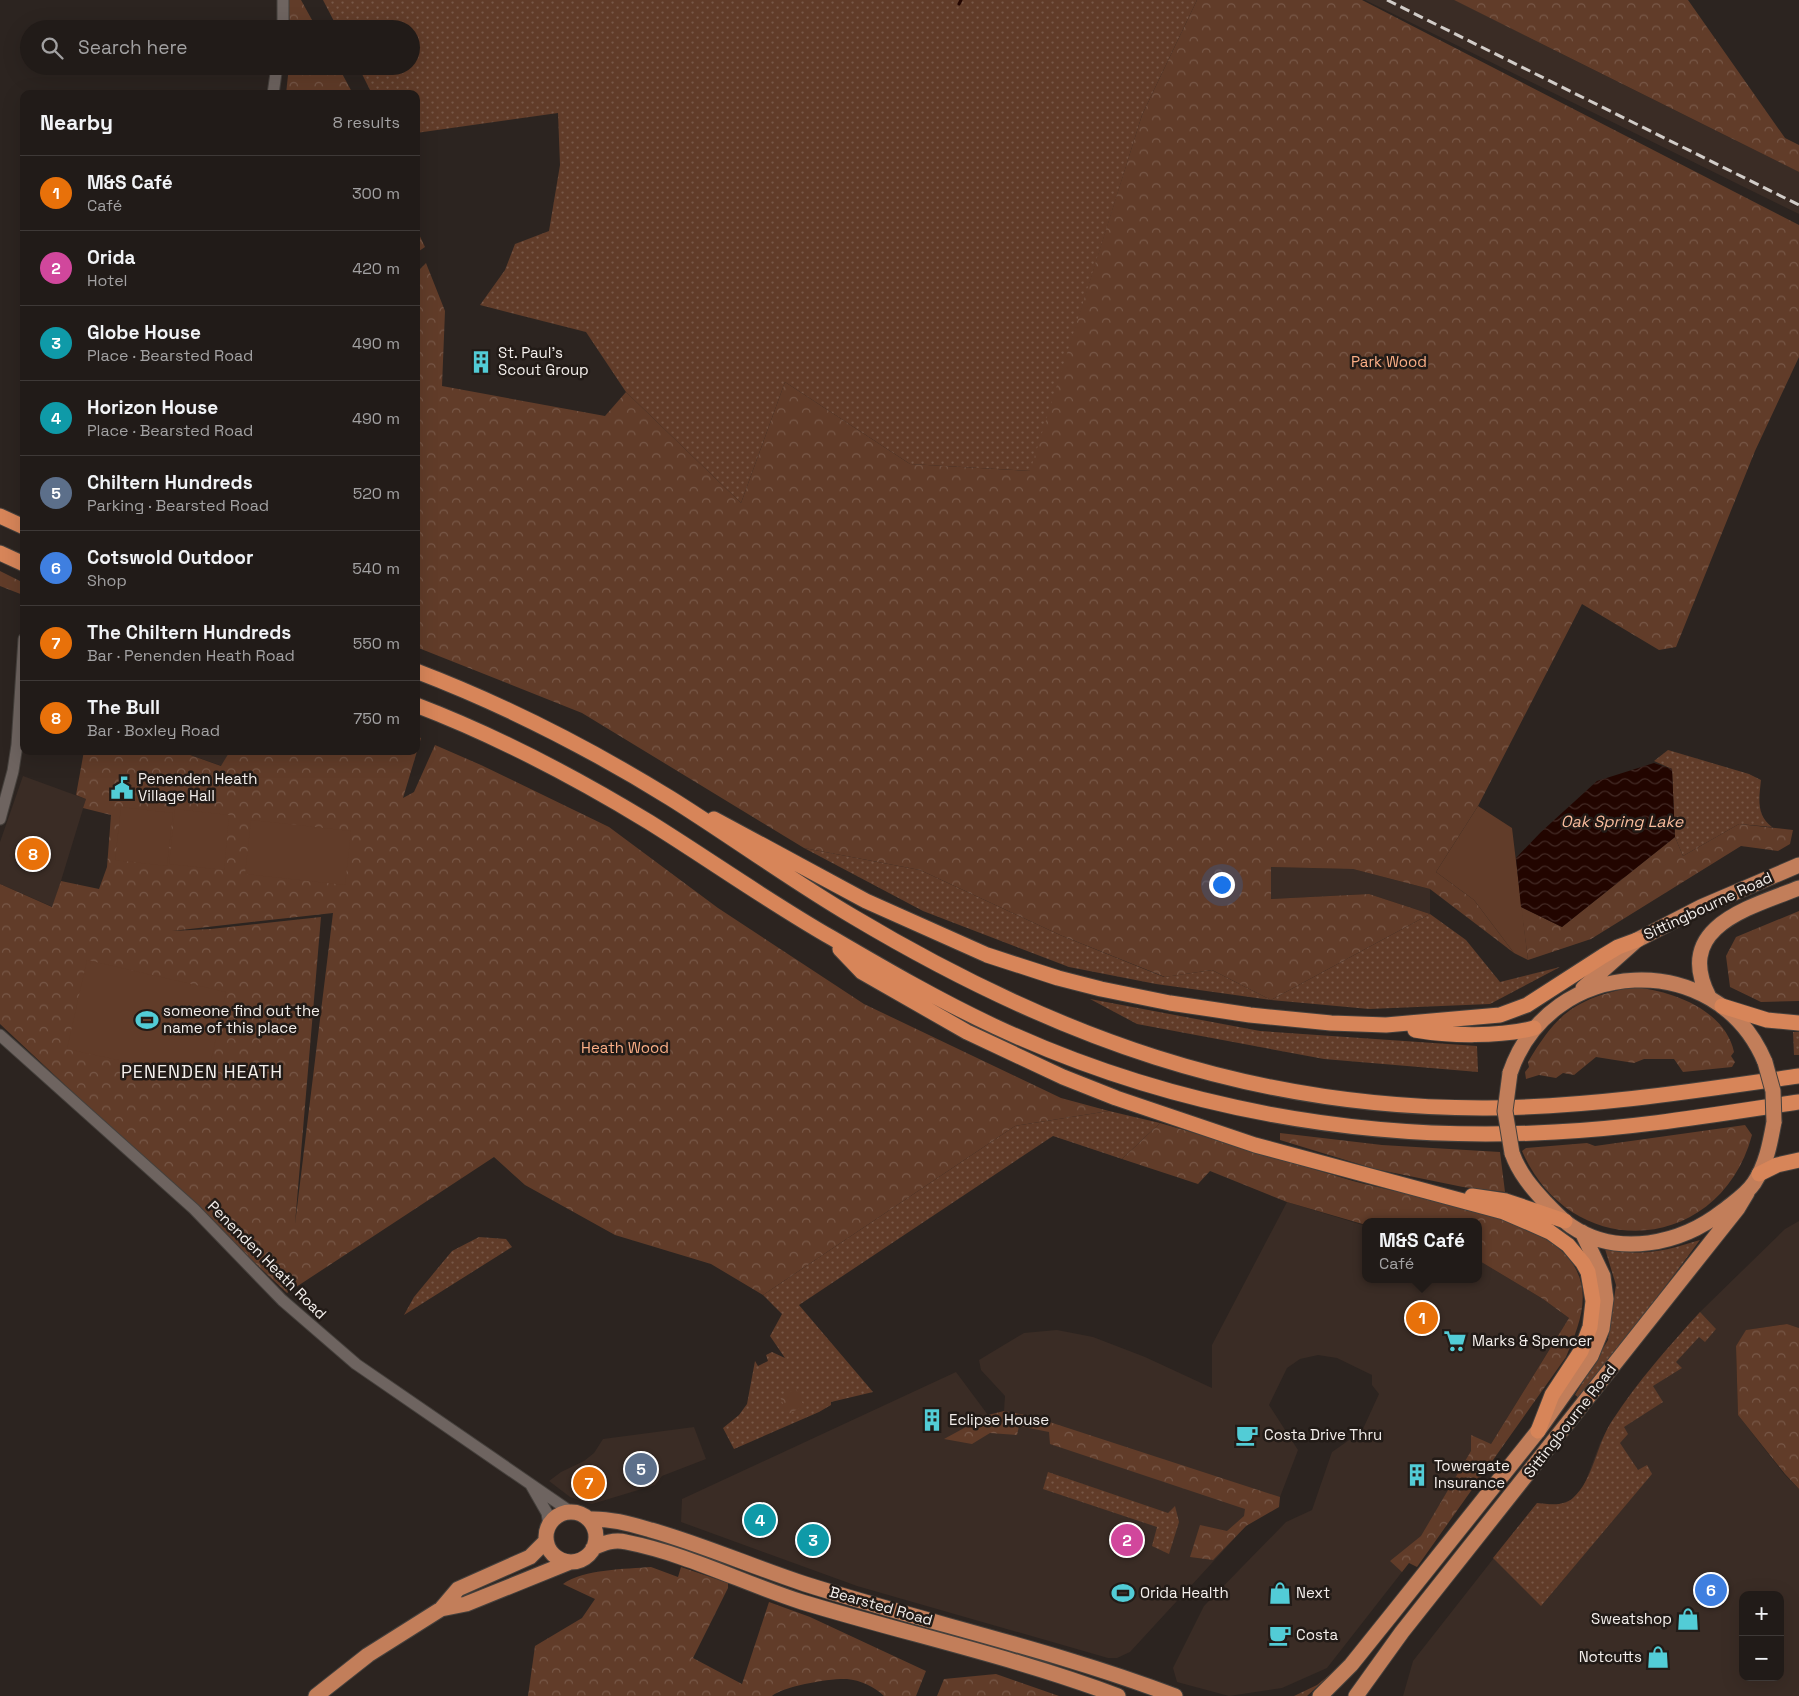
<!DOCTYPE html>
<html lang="en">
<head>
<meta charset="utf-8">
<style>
  body { margin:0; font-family:"Space Grotesk",sans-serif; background:#292421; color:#f1f3f6 }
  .controls { position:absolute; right:15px; bottom:15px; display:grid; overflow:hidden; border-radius:10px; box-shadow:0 5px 20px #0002 }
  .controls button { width:45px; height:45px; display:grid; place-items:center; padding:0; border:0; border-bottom:1px solid #3e3937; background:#211b18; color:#f1f3f6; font:25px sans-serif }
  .you { position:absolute; left:1221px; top:884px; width:18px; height:18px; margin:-12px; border:4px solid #fff; border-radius:50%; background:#1a73e8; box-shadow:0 0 0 8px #1a73e833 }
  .badge { display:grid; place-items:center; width:32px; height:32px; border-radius:50%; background:#1a73e8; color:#fff; font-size:16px; font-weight:700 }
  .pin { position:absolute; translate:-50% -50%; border:2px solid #fff; box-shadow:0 1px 5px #0006 }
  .popup { position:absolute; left:1362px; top:1218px; width:120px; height:65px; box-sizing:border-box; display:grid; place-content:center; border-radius:10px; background:#211b18; filter:drop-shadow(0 1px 4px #0005); font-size:16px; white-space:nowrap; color:#a2a1a2 }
  .popup b { font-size:19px; color:#f1f3f6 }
  .popup::after { content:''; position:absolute; left:50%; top:100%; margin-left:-10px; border:10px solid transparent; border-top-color:#211b18 }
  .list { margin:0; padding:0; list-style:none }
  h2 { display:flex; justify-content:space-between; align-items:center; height:65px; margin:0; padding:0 20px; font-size:21px }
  h2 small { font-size:16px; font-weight:400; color:#a2a1a2 }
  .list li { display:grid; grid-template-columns:32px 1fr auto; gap:15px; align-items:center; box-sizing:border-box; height:75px; padding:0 20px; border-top:1px solid #3e3937 }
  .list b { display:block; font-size:19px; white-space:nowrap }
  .list p { margin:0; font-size:16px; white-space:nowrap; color:#a2a1a2 }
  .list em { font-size:16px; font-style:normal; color:#a2a1a2 }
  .icon { flex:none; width:28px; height:28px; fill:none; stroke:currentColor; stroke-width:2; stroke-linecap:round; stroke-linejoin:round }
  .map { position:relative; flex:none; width:1799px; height:1696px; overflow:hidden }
  .search { position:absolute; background:#211b18; box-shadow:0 5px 20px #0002; left:20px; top:20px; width:400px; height:55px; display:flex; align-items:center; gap:12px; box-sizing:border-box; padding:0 18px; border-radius:28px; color:#a2a1a2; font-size:19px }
  .panel { position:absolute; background:#211b18; box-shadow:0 5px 20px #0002; left:20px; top:90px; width:400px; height:665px; border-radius:10px }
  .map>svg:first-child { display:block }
</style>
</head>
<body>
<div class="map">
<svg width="1799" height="1696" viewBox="0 0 1799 1696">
  <defs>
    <pattern id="grass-dots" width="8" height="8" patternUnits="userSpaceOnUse" patternTransform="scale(1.25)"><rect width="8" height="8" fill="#613c29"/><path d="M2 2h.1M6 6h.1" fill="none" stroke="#785848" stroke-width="1.8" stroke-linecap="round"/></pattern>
    <pattern id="forest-crowns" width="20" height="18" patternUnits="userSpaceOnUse" patternTransform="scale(1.25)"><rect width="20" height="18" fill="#613c29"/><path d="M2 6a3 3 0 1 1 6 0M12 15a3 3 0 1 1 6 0" fill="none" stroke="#785848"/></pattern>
    <pattern id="water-waves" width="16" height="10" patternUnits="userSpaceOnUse" patternTransform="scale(1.25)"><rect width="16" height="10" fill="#220500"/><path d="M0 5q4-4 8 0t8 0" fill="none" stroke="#432a25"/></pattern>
  </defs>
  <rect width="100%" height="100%" fill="#2c2420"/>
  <path fill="#3a2c25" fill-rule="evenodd" d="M 1365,0 L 1454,0 L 1799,172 L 1799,214 Z
    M 179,751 L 230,751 L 222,766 Z
    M 23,776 L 86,799 L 53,907 L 0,884 L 0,842 Z
    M 1271,867 L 1353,869 L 1430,889 L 1430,914 L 1369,894 L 1271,899 Z
    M 1287,1202 L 1366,1226 L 1366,1279 L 1478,1279 L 1478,1260 L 1543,1299 L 1569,1318 L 1491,1444 L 1402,1572 L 1327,1668 L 1282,1688 L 1229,1696 L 1177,1682 L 1173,1668 L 1204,1606 L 1286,1522 L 1312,1510 L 1332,1452 L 1362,1431 L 1379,1394 L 1372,1385 L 1372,1375 L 1337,1358 L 1318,1355 L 1300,1359 L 1287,1368 L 1269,1405 L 1298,1450 L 1280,1497 L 1246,1526 L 1130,1652 L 1117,1658 L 1108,1658 L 857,1586 L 681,1522 L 682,1499 L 956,1372 L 988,1415 L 955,1434 L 1004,1411 L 1005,1396 L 981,1370 L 979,1360 L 1024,1333 L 1057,1330 L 1093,1337 L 1145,1357 L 1212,1388 L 1212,1345 Z
    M 1799,1221 L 1799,1328 L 1786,1324 L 1747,1330 L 1736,1346 L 1738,1415 L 1784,1474 L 1799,1489 L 1799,1696 L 1403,1696 L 1413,1661 L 1537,1503 L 1556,1505 L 1571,1500 L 1583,1488 L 1600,1443 L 1611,1422 L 1658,1359 L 1700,1312 L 1785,1229 ZM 1743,1595 L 1780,1595 L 1780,1677 L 1743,1677 Z
    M 694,1427 L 706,1459 L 662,1476 L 655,1485 L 592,1504 L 570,1497 L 549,1481 L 561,1472 L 584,1461 L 594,1453 L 603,1439 Z"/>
  <path fill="url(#grass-dots)" d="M 323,0 L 1197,0 L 1142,115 L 1031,471 L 910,464 L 785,382 L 741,503 L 626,392 L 586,332 L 480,305 L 505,270 L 515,244 L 549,231 L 560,165 L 558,113 L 416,133 L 416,94 L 372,94 L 358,66 L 411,66 L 411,29 L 338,29 Z
    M 1668,750 L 1749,774 L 1761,780 C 1759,799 1756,815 1772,827 L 1739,824 L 1683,856 L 1675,837 L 1672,769 L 1654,761 Z
    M 804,848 L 920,870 L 1060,935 L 1164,977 L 1212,970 L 1271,1000 L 1430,914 L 1466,940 L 1500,982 L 1560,967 L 1490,1004 L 1369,1009 L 1271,1000 L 1156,984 L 1069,967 L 923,911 Z
    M 1090,999 L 1260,1031 L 1477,1046 L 1478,1072 L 1324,1059 L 1137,1024 Z
    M 1793,1032 L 1799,1032 L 1799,1055 L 1794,1055 Z
    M 1109,1111 L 1160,1123 L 1122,1159 L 1053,1136 L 799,1305 L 873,1392 L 831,1402 L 831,1405 L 819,1412 L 734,1449 L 723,1428 L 739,1415 L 747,1404 L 755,1361 L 758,1366 L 768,1361 L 766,1355 L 772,1352 L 785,1358 L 770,1336 L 782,1314 L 763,1295 L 1015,1126 Z
    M 479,1237 L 506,1239 L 512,1247 L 404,1315 L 414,1297 L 452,1251 Z
    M 1700,1240 L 1641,1319 L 1578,1397 L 1575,1395 L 1608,1340 L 1616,1285 L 1605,1249 C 1646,1256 1661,1252 1700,1240 Z
    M 1700,1312 L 1716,1329 L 1705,1342 L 1699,1337 L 1676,1362 L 1682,1368 L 1653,1386 L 1663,1402 L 1624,1427 L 1628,1434 L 1620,1443 L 1638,1470 L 1647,1465 L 1652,1474 L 1541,1606 L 1493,1558 L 1537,1503 C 1549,1504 1563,1507 1573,1498 C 1594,1479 1596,1445 1612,1421 C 1637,1382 1669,1346 1700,1312 Z
    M 1048,1472 L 1168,1513 L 1175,1506 L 1179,1522 L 1169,1554 L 1152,1546 L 1157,1527 L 1043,1489 Z
    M 1333,1672 L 1307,1696 L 1294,1696 L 1317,1685 Z"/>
  <path fill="url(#forest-crowns)" fill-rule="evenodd" d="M 288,0 L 301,0 L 317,29 L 290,29 Z
    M 1197,0 L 1362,0 L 1799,225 L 1799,357 L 1755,451 L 1676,647 L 1659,650 L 1582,604 L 1478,806 L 1436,872 L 1474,900 L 1514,953 L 1430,889 L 1353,869 L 1271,867 L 1271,899 L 1369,894 L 1430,914 L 1271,1000 L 1212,970 L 1165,977 L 1060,935 L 920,870 L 804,848 L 582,713 L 416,647 L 416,273 L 426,263 L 445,311 L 442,386 L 605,416 L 626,392 L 741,503 L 785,382 L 910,464 L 1030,471 L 1142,115 Z
    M 1454,0 L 1688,0 L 1785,138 L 1799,145 L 1799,172 Z
    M 289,66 L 338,66 L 353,94 L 286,94 Z
    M 416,228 L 425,247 L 416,253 Z
    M 0,571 L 24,583 L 23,595 L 0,586 Z
    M 416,736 L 421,738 L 403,798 L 414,792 L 435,745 L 481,765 L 609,827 L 718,908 L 864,1004 L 1061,1098 L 1109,1111 L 1015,1126 L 763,1295 L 711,1264 L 615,1235 L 525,1185 L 494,1157 L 287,1293 L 0,1024 L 0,884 L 52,907 L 61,881 L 99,889 L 107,867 L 111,815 L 83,808 L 86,799 L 76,795 L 84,751 L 179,751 L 221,766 L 230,751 L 416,751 ZM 333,913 L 295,1224 L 321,917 L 211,929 L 172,931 Z
    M 1739,824 L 1793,830 L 1790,844 L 1778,851 L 1741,846 L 1591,939 L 1528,960 L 1521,907 L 1562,927 L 1675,837 L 1683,856 Z
    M 1799,911 L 1799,1001 L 1761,1002 L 1730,987 L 1726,956 L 1736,937 Z
    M 1632,987 C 1670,990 1725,1009 1734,1052 L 1731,1056 L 1735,1062 L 1732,1067 L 1683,1072 L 1674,1059 L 1644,1059 L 1634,1063 L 1596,1057 L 1574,1075 L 1563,1073 L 1556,1078 L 1539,1075 L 1526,1079 L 1525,1072 L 1529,1067 L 1528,1062 C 1557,1013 1575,999 1632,987 Z
    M 1160,1123 C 1225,1142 1288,1162 1353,1181 C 1413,1198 1530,1209 1570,1260 C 1594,1291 1579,1326 1566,1357 L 1417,1567 L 1409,1563 L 1402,1572 L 1390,1561 L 1421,1536 L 1471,1451 L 1471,1435 L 1491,1444 L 1569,1318 L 1543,1299 L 1478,1260 L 1478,1222 L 1366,1222 L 1366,1225 L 1287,1202 L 1210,1171 L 1198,1184 L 1122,1159 Z
    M 1745,1125 L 1752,1135 C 1720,1254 1572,1265 1522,1151 L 1526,1148 L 1587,1143 L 1595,1146 Z
    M 1280,1133 L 1382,1145 L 1500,1152 L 1505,1192 L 1463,1187 L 1375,1169 L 1280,1140 Z
    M 1787,1324 L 1799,1328 L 1799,1489 L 1785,1474 L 1738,1415 L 1736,1346 L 1746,1330 Z
    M 796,1389 L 804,1406 L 788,1414 L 780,1397 Z
    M 1004,1411 L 1031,1416 L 1280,1497 L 1279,1507 L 1246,1526 L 1213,1560 L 1190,1557 L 1200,1525 L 1227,1531 L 1244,1516 L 1245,1509 L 1050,1444 L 1049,1432 L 1019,1426 L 1017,1435 L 990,1433 L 972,1444 L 944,1439 L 988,1415 Z
    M 651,1567 L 678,1577 L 681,1567 L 728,1583 L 728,1588 L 693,1658 L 742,1684 L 769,1602 L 810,1617 L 926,1671 L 916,1696 L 884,1696 C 875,1687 860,1680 847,1679 C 831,1678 783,1686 772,1696 L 528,1696 L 535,1646 L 582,1618 L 595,1599 L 563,1584 C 584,1569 626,1569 651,1567 Z
    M 996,1674 L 1059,1696 L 937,1696 L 944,1679 Z"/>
  <path fill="#613c29" d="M 1478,806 L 1512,828 L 1528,960 L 1514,953 L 1474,900 L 1436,872 Z
    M 121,807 L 173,813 L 167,866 L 115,860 Z
    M 175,809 L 229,815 L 224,870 L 169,864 Z
    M 251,820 L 351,831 L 345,885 L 245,874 Z
    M 87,960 L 226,992 L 207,1079 L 67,1049 Z"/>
  <path fill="url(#water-waves)" d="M 1654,763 L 1672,769 L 1675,837 L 1562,927 L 1521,907 L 1516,858 L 1541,832 L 1597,781 Z"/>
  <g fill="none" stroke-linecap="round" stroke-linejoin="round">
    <path stroke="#220500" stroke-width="3" d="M 959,4 L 961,0"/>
    <defs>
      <path id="tertiary" d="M 283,29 L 283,0
        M 273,94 L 277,66
        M 0,819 L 13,771 L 17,745 L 24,639
        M 0,1035 L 194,1209 L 282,1300 L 356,1364 L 571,1512
        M 531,1485 L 547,1513 L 549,1525"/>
      <path id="trunk" d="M 1583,988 L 1637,940 L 1701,907 L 1799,865
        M 1709,997 C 1673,927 1748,908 1799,888
        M 1510,1073 C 1550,955 1717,947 1765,1062
        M 1512,1153 C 1519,1173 1532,1188 1546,1203 C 1554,1211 1562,1220 1571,1226 C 1618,1258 1681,1244 1723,1211 C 1734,1202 1746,1195 1754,1183 C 1766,1165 1770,1144 1774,1122
        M546 1537a25 25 0 1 1 50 0a25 25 0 1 1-50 0Z
        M 588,1519 C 610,1518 630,1524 651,1530 C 704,1545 753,1567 805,1584 C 928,1623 1054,1650 1175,1696
        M 593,1548 C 604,1543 614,1539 626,1542 C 687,1554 743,1583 802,1602 C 907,1634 1015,1657 1118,1696
        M 441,1609 L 458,1589 L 530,1557 L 546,1541
        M 316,1696 L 368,1655 L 441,1609 L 466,1604 L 570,1562
        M 1320,1696 L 1351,1665 L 1392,1614 L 1538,1431 L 1591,1356 L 1602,1329 L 1606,1299 L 1603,1276 L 1582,1232
        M 1356,1696 L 1402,1632 L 1738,1208 L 1747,1193"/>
      <path id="motorway" d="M 0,516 L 24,527
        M 0,553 L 24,564
        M 416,671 C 505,705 589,748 670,798 C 731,836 789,879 852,916 C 1053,1036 1250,1109 1487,1108 C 1592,1107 1695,1091 1799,1076
        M 416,705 C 497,736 575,777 649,822 C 710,860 769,902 832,938 C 885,969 940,1001 996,1027 C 1170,1108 1363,1143 1555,1132 C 1637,1128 1718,1114 1799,1102
        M 714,819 L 866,901 L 987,955 L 1058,978 L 1101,989 L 1170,1003 L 1250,1015 L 1331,1023 L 1386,1025 L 1500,1015 L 1527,1005 L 1603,956 L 1618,947 L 1637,940
        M 840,949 L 862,972 L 967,1032 L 1063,1077 L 1116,1098 L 1255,1145 L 1504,1212 L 1550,1232 L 1568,1245 L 1583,1263 L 1588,1272 L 1593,1301 L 1590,1327 L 1581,1351 L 1552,1395 L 1538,1431
        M 1722,1006 L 1767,1020 L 1799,1023
        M 1415,1030 C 1449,1036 1500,1037 1534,1028
        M 1759,1174 L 1777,1165 L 1799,1160
        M 1472,1196 L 1506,1201 L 1565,1221"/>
    </defs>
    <use href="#tertiary" stroke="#45403c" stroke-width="13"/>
    <use href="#trunk" stroke="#45403c" stroke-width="17"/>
    <use href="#motorway" stroke="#45403c" stroke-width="17"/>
    <use href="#tertiary" stroke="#6e6460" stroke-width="11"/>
    <use href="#trunk" stroke="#c27e5a" stroke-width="15"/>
    <use href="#motorway" stroke="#d78559" stroke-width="15"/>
    <path stroke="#d1ccc8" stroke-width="3" stroke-dasharray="10 5" stroke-linecap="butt" d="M 1387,0 L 1799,205"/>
    <defs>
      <path id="trunk-bridge" d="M 1765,1062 L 1773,1091 L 1774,1122
        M 1510,1073 L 1505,1111 L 1512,1153"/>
    </defs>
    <use href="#trunk-bridge" stroke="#45403c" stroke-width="17" stroke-linecap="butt"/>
    <use href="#trunk-bridge" stroke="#c27e5a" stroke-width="15"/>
  </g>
  <defs>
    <symbol id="building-bare" viewBox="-9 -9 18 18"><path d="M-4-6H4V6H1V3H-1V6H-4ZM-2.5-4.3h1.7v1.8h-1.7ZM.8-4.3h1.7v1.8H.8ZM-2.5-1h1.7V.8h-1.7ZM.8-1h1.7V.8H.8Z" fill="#52ccd6" stroke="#221b17" stroke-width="2.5" paint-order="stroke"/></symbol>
    <symbol id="civic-bare" viewBox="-9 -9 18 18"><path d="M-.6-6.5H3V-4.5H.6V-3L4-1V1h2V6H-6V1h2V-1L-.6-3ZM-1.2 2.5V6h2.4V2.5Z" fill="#52ccd6" stroke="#221b17" stroke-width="2.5" paint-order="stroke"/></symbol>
    <symbol id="stadium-bare" viewBox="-9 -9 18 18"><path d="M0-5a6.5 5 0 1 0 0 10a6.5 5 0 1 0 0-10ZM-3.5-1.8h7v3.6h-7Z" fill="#52ccd6" stroke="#221b17" stroke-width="2.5" paint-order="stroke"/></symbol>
    <symbol id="supermarket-bare" viewBox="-9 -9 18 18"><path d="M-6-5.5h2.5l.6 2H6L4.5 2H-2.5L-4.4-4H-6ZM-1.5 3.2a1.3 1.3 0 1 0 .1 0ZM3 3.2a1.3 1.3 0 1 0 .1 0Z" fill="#52ccd6" stroke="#221b17" stroke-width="2.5" paint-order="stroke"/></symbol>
    <symbol id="cafe-bare" viewBox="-9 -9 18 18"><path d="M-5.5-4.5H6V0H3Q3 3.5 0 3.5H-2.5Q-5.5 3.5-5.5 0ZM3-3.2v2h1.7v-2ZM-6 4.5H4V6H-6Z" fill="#52ccd6" stroke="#221b17" stroke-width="2.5" paint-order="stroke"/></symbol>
    <symbol id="shop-bare" viewBox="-9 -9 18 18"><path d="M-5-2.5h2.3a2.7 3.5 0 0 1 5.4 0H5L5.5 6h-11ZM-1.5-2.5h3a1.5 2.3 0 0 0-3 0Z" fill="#52ccd6" stroke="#221b17" stroke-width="2.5" paint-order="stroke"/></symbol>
  </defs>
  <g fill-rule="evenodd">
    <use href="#building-bare" x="465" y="346" width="32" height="32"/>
    <use href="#civic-bare" x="106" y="772" width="32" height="32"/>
    <use href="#stadium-bare" x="131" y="1004" width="32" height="32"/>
    <use href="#supermarket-bare" x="1439" y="1325" width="32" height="32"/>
    <use href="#building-bare" x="916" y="1404" width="32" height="32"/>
    <use href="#cafe-bare" x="1231" y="1419" width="32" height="32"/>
    <use href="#building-bare" x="1401" y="1459" width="32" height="32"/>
    <use href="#stadium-bare" x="1107" y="1577" width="32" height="32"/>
    <use href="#shop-bare" x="1264" y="1577" width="32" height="32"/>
    <use href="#shop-bare" x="1672" y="1603" width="32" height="32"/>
    <use href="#cafe-bare" x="1264" y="1619" width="32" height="32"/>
    <use href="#shop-bare" x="1642" y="1641" width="32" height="32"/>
  </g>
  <g text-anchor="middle" stroke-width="5" stroke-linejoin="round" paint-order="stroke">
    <g font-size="15" fill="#f4efec" stroke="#221b17" text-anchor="start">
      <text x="498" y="358">St. Paul's<tspan x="498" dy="17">Scout Group</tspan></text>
      <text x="138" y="784">Penenden Heath<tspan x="138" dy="17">Village Hall</tspan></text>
      <text x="163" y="1016">someone find out the<tspan x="163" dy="17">name of this place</tspan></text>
      <text x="1472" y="1346">Marks &amp; Spencer</text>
      <text x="949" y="1425">Eclipse House</text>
      <text x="1264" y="1440">Costa Drive Thru</text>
      <text x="1434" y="1471">Towergate<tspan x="1434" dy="17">Insurance</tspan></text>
      <text x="1140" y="1598">Orida Health</text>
      <text x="1296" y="1598">Next</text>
      <text x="1672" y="1624" text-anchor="end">Sweatshop</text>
      <text x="1296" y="1640">Costa</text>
      <text x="1642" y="1662" text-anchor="end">Notcutts</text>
    </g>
    <g font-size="15" fill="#fbaf87" stroke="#221b17">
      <text x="1389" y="367">Park Wood</text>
      <text x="625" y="1053">Heath Wood</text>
    </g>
    <g font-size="15" fill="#f4efec" stroke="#221b17">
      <text transform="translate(1708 906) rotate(-25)" y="5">Sittingbourne Road</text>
      <text transform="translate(267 1260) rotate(45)" y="5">Penenden Heath Road</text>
      <text transform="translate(1570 1421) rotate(-52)" y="5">Sittingbourne Road</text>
      <text transform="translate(881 1606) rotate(16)" y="5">Bearsted Road</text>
    </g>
    <g font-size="16" font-style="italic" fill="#fabc9d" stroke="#221b17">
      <text x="1622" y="827">Oak Spring Lake</text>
    </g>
    <g font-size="18" letter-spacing="1" fill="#f4efec" stroke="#221b17">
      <text x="202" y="1078">PENENDEN HEATH</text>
    </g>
  </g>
</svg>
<div class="controls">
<button>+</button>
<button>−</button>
</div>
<div class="you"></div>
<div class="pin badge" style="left:1422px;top:1318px;background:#e8710a">1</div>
<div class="popup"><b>M&amp;S Café</b>Café</div>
<div class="pin badge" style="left:1127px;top:1540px;background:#d1479c">2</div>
<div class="pin badge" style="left:813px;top:1540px;background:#0f9aa8">3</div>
<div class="pin badge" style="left:760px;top:1520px;background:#0f9aa8">4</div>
<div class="pin badge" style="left:641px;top:1469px;background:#5c6f8a">5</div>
<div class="pin badge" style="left:1711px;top:1590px;background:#3f7fe0">6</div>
<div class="pin badge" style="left:589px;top:1483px;background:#e8710a">7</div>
<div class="pin badge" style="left:33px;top:854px;background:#e8710a">8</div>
<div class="search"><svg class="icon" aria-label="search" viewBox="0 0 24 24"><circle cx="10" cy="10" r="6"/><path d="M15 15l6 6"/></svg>Search here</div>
<section class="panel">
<h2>Nearby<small>8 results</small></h2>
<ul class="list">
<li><span class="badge" style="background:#e8710a">1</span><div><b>M&amp;S Café</b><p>Café</p></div><em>300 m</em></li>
<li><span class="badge" style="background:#d1479c">2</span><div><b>Orida</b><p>Hotel</p></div><em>420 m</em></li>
<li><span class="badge" style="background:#0f9aa8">3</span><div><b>Globe House</b><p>Place · Bearsted Road</p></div><em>490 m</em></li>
<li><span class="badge" style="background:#0f9aa8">4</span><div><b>Horizon House</b><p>Place · Bearsted Road</p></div><em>490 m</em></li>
<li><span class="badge" style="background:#5c6f8a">5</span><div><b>Chiltern Hundreds</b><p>Parking · Bearsted Road</p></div><em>520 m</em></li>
<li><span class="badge" style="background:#3f7fe0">6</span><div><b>Cotswold Outdoor</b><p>Shop</p></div><em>540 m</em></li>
<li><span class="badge" style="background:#e8710a">7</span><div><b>The Chiltern Hundreds</b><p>Bar · Penenden Heath Road</p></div><em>550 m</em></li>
<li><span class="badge" style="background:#e8710a">8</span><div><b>The Bull</b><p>Bar · Boxley Road</p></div><em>750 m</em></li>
</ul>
</section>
</div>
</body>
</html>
